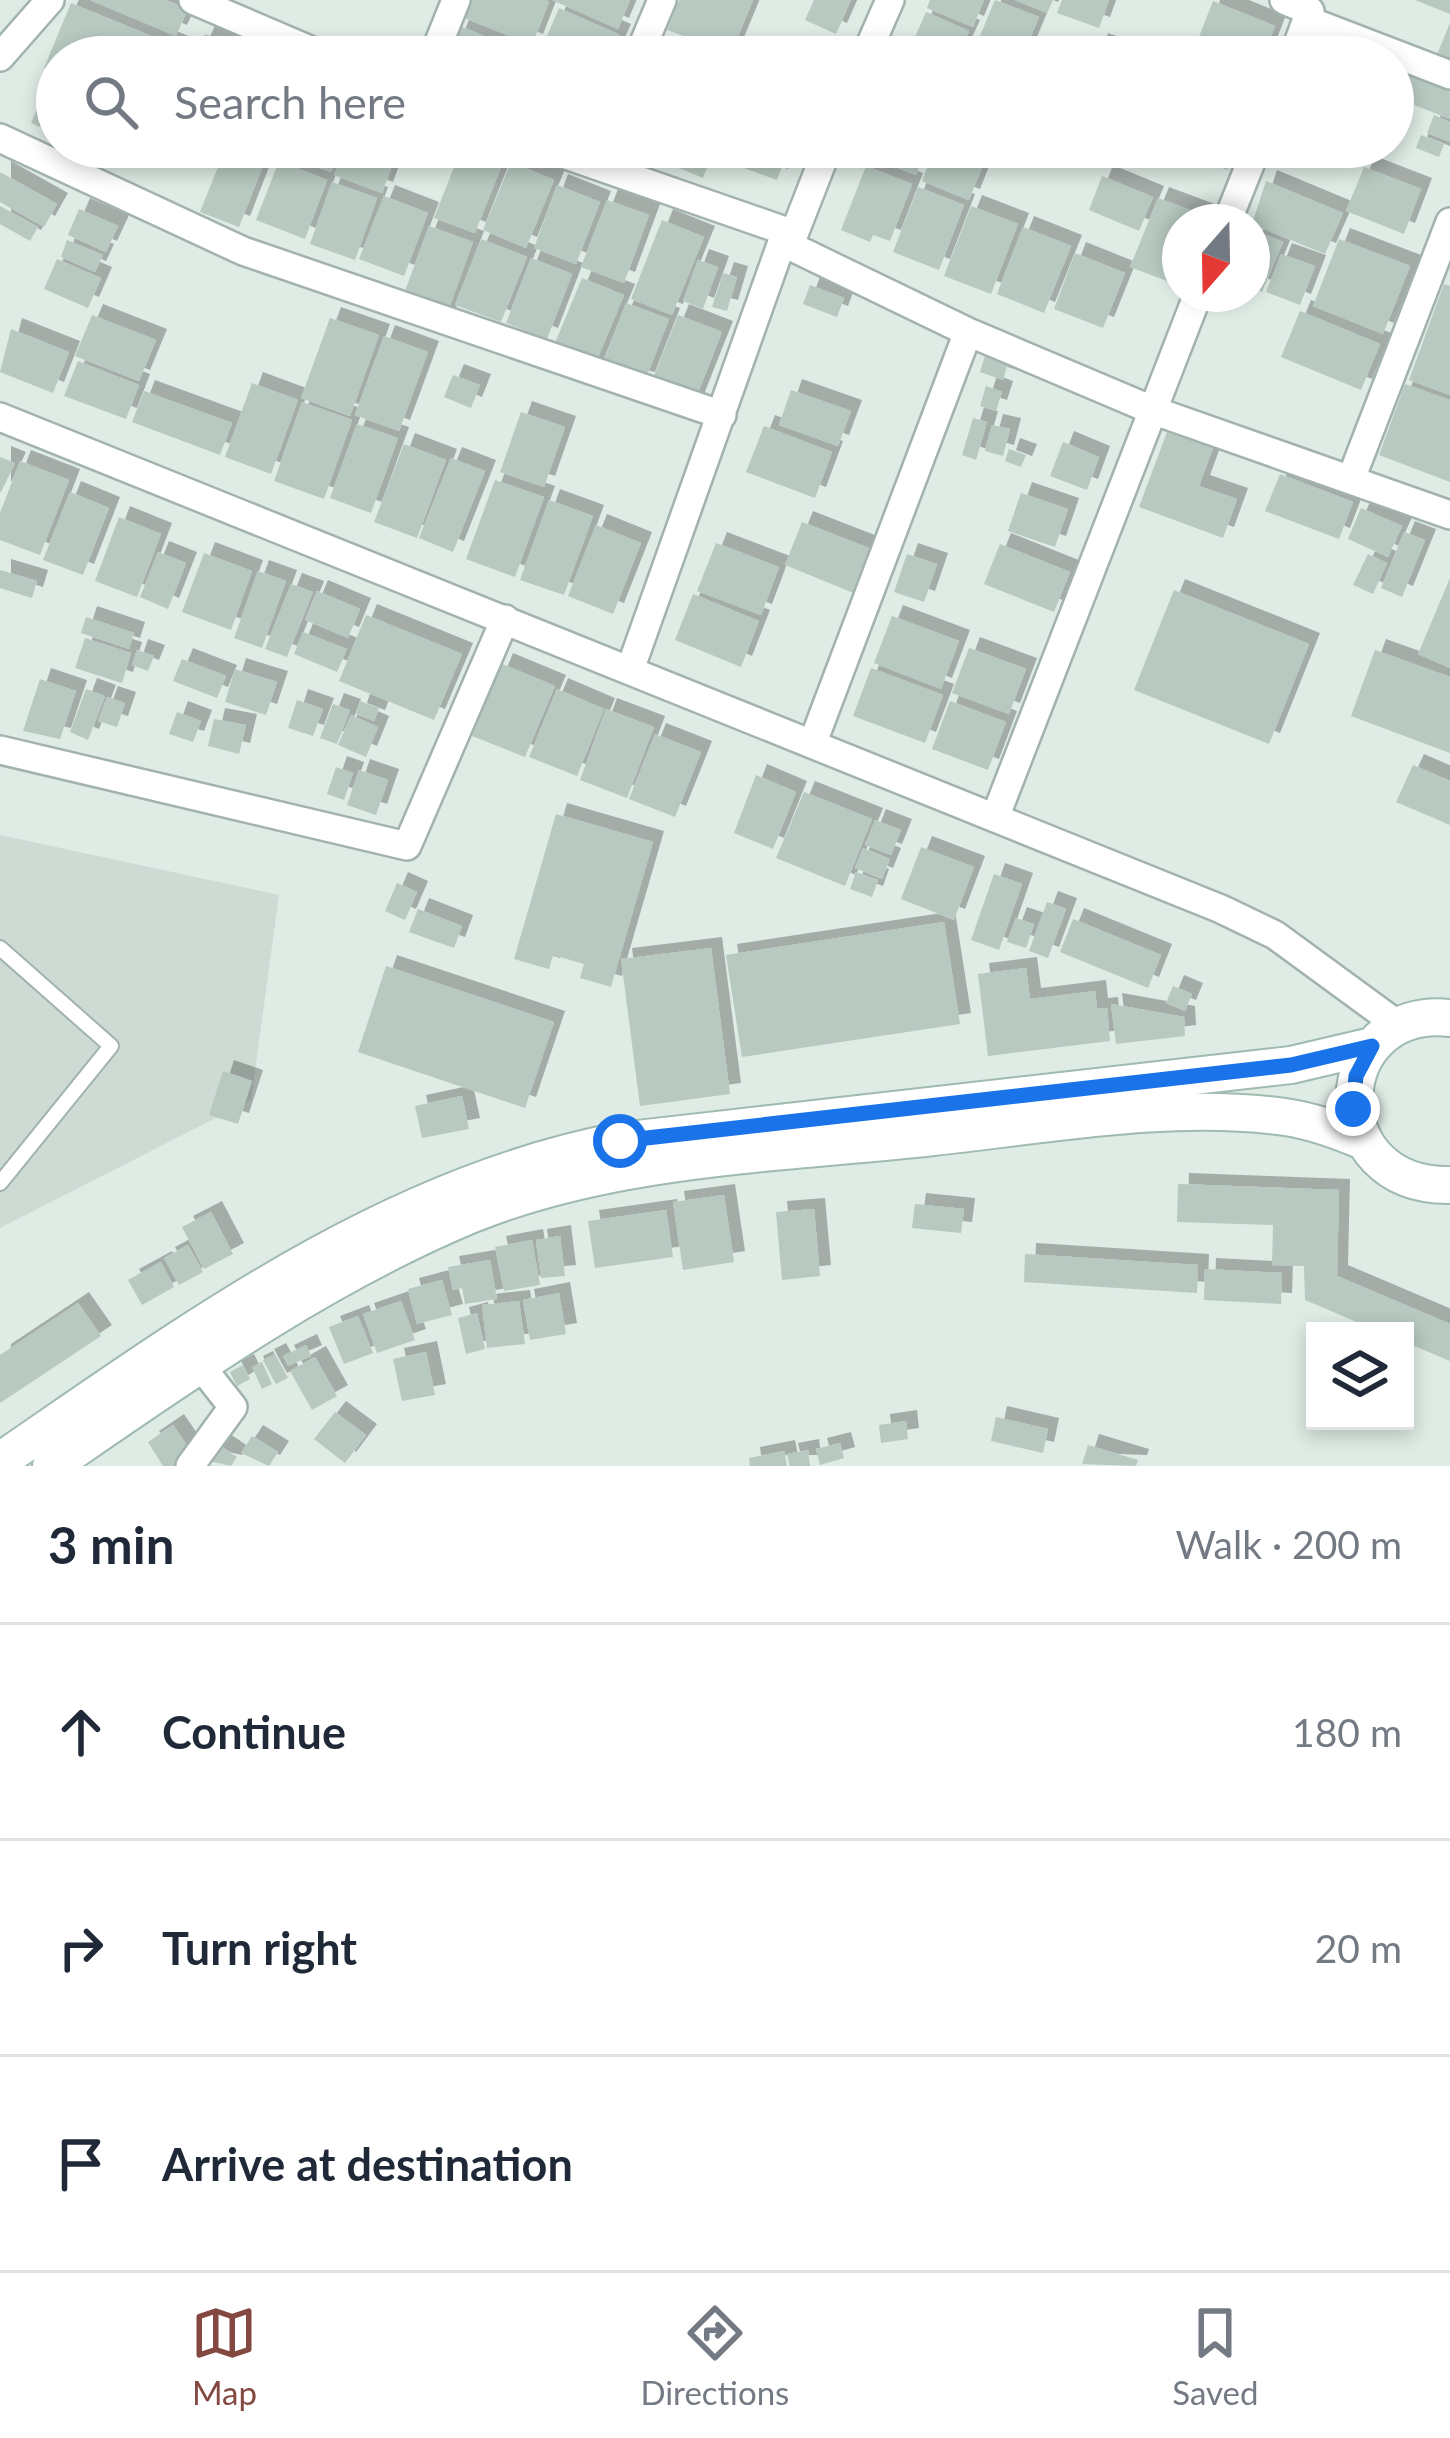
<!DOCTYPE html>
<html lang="en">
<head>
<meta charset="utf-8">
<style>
  body { margin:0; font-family:Lato,sans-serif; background:#f2f2f3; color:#1f2937 }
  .controls { position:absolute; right:36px; bottom:36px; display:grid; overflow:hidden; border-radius:0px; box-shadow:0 6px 18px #0003 }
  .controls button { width:108px; height:108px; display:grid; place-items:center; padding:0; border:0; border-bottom:3px solid #e0e1e3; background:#fff; color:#1f2937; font:60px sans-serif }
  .compass { position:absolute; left:1162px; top:204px; width:108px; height:108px; border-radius:50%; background:#fff; box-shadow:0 6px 18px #0003; rotate:200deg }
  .stop { position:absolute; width:36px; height:36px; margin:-27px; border:9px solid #1a73e8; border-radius:50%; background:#fff }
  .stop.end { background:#1a73e8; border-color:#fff; box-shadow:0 3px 12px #0008 }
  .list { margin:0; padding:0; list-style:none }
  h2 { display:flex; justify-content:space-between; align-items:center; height:156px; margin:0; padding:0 48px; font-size:51px }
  h2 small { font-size:39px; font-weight:400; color:#747a83 }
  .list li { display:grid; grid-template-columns:78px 1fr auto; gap:36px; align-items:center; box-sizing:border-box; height:216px; padding:0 48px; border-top:3px solid #e0e1e3 }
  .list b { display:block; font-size:45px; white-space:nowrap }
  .list em { font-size:39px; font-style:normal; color:#747a83 }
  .icon { flex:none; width:66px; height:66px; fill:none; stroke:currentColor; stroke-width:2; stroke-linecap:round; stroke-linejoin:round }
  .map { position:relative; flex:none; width:1450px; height:1466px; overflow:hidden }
  .search { position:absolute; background:#fff; box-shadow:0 6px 18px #0003; left:36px; right:36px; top:36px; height:132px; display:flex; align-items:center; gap:30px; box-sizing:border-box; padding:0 42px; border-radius:66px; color:#747a83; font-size:45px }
  .sheet { height:804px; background:#fff }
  nav { display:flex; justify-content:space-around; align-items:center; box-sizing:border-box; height:168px; border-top:3px solid #e0e1e3; background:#fff; font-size:33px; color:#747a83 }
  nav a { display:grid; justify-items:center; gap:6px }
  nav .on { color:#824841 }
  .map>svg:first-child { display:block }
</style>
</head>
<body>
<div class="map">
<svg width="1450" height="1466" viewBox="0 0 1450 1466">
  <defs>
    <filter id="shadow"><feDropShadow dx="11" dy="-11" stdDeviation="0" flood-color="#0004"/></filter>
  </defs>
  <rect width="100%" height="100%" fill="#dfebe5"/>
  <path fill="#cddbd4" d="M 0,835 L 279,895 L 251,1100 L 0,1228 Z"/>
  <path fill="#b7c9c0" filter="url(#shadow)" d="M 90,0 L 166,0 L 188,9 L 176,36 Z
    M 457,0 L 545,0 L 549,2 L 532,45 L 452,13 Z
    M 552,0 L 630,0 L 618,29 Z
    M 679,0 L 753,0 L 731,53 L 667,30 Z
    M 814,0 L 851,0 L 836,34 L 805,20 Z
    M 930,0 L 984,0 L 973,27 L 927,8 Z
    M 995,0 L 1039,17 L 1022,57 L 971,57 Z
    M 1015,0 L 1053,0 L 1047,13 Z
    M 1062,0 L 1109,0 L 1099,28 L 1057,13 Z
    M 1415,0 L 1450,0 L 1450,14 Z
    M 1213,1 L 1275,26 L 1263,57 L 1191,57 Z
    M 71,3 L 180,48 L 176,57 L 57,57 L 57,74 L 44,68 Z
    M 559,8 L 620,35 L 610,57 L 538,57 Z
    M 926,12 L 969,31 L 957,57 L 942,57 L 912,44 Z
    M 1450,23 L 1450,63 L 1436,57 Z
    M 460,26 L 535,57 L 447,57 Z
    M 205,34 L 262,57 L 195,57 Z
    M 1330,34 L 1388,57 L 1321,57 Z
    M 1097,44 L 1132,56 L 1132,57 L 1093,57 Z
    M 1401,64 L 1450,83 L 1450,119 L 1409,103 L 1402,119 L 1393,116 L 1393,83 Z
    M 52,76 L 57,78 L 57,134 L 31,123 Z
    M 1434,115 L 1450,122 L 1450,142 L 1427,133 Z
    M 1421,135 L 1444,144 L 1439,157 L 1416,148 Z
    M 87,147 L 138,147 L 130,165 Z
    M 226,147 L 267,155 L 239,227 L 200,212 Z
    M 290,147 L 341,147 L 331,172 L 287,156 Z
    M 345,147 L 399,147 L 382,193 L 334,175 Z
    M 462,147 L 503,162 L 475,233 L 434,218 Z
    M 628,147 L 715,147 L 703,178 Z
    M 726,147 L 771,147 L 787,153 L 777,180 L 721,160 Z
    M 871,147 L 927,147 L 916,175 L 867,156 Z
    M 935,147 L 990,147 L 969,200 L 922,181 Z
    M 1176,147 L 1235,147 L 1227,170 Z
    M 1303,147 L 1362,147 L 1354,167 Z
    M 279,161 L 327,180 L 305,239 L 256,220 Z
    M 511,162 L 554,180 L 526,248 L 483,230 Z
    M 866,166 L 912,184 L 890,241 L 873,235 L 870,242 L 841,230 Z
    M 1364,167 L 1421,189 L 1404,234 L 1346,211 Z
    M 0,172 L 57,204 L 44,227 L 0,202 Z
    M 1102,176 L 1153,197 L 1139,231 L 1089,210 Z
    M 1266,181 L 1343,213 L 1325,254 L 1252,224 Z
    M 332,182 L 377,198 L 355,260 L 310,244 Z
    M 557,185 L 600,202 L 576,264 L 534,248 Z
    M 918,187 L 964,205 L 939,270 L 893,252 Z
    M 384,196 L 428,213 L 404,276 L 359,259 Z
    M 1158,198 L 1209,217 L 1207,222 L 1180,222 L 1180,286 L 1130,267 Z
    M 607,200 L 649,215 L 624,283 L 581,267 Z
    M 0,206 L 38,227 L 30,241 L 0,224 Z
    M 971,206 L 1018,224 L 991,294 L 944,276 Z
    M 79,209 L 118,226 L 106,252 L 68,235 Z
    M 662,220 L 704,237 L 672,315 L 631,299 Z
    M 429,226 L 473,242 L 445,319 L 401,302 Z
    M 1023,227 L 1071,246 L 1044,313 L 997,294 Z
    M 1252,229 L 1283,242 L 1262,292 L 1252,287 Z
    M 481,239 L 527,257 L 501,322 L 455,305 Z
    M 1339,239 L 1410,266 L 1383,334 L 1313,306 Z
    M 67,240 L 103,255 L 95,272 L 61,257 Z
    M 1075,253 L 1125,273 L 1103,328 L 1054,309 Z
    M 1281,254 L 1315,266 L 1300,305 L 1266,292 Z
    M 531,258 L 572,274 L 547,339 L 506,323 Z
    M 57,259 L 101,278 L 88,308 L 44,289 Z
    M 698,260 L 718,267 L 703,309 L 683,301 Z
    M 723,273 L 737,277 L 727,311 L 712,307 Z
    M 582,278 L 624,295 L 592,372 L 550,355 Z
    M 1444,284 L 1450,286 L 1450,395 L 1409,380 Z
    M 810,285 L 844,298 L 837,317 L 803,304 Z
    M 626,303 L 669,319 L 644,383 L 599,373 Z
    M 1300,311 L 1380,344 L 1361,390 L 1281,357 Z
    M 92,315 L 156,340 L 139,381 L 75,356 Z
    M 678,315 L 722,332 L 691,410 L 647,393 Z
    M 330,318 L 379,335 L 350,416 L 301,398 Z
    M 11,329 L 69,352 L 53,393 L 0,372 Z
    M 384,336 L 428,352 L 399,431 L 355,415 Z
    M 985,356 L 1008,363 L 1003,380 L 980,372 Z
    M 78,361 L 139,385 L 126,419 L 64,396 Z
    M 453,375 L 480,385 L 471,408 L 444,397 Z
    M 252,383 L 298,400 L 271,474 L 225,457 Z
    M 1405,384 L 1450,400 L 1450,482 L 1379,455 Z
    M 986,386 L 1002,392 L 996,411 L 980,406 Z
    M 791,390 L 851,411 L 838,446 L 779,425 Z
    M 144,391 L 232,423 L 220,455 L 132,422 Z
    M 302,402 L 352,420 L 324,499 L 274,481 Z
    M 521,412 L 565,427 L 544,487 L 500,472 Z
    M 973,418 L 987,422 L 976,460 L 962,455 Z
    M 357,424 L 398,438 L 371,513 L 330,498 Z
    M 992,425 L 1010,429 L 1003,456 L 985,451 Z
    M 764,426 L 832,452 L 815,498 L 746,472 Z
    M 1167,432 L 1213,448 L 1199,486 L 1237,499 L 1223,538 L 1139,507 Z
    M 1063,442 L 1099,457 L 1087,490 L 1050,476 Z
    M 404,444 L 446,460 L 417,538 L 374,522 Z
    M 1009,449 L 1026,455 L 1021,467 L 1005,461 Z
    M 0,457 L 15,463 L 1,492 L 0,492 Z
    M 451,458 L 485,471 L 453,552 L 419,538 Z
    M 20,461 L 69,480 L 40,555 L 0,540 L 0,513 Z
    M 1280,474 L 1353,502 L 1339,539 L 1265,511 Z
    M 495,480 L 544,497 L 515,577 L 466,559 Z
    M 70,492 L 109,508 L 83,575 L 43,560 Z
    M 1021,493 L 1068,509 L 1055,547 L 1008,531 Z
    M 549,500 L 593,516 L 564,595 L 520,580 Z
    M 1361,508 L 1402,526 L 1388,557 L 1348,539 Z
    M 119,517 L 161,534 L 137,597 L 95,581 Z
    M 802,522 L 874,550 L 856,594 L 785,565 Z
    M 596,525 L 641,543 L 613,614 L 568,596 Z
    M 1404,532 L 1425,540 L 1402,597 L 1381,588 Z
    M 716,543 L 779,567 L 761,615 L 697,591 Z
    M 1000,544 L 1070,572 L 1054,612 L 984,584 Z
    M 158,552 L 186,563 L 168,609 L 140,597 Z
    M 204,553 L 252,571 L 231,630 L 182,612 Z
    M 907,554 L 937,564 L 924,602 L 894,592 Z
    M 1368,554 L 1387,563 L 1373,594 L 1353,585 Z
    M 0,570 L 37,581 L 32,598 L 0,588 Z
    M 258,571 L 286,581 L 262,648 L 234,638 Z
    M 1450,578 L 1450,668 L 1418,654 Z
    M 291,584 L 313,592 L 287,657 L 265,649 Z
    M 1174,590 L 1309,644 L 1269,744 L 1134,690 Z
    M 317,591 L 360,609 L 348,638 L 305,620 Z
    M 693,594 L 759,621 L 741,667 L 675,640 Z
    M 366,615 L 462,654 L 434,720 L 339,681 Z
    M 892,616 L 959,641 L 941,689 L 874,663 Z
    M 86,617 L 134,633 L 129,649 L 81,633 Z
    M 303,632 L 347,649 L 337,672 L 294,654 Z
    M 85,638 L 131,653 L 122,683 L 75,668 Z
    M 969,648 L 1026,669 L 1009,714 L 952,693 Z
    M 137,650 L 154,656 L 148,671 L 132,665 Z
    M 1375,650 L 1450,677 L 1450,753 L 1351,716 Z
    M 182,659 L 226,676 L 217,698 L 173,681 Z
    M 502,664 L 555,686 L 525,757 L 472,736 Z
    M 871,668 L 943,695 L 925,743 L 853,716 Z
    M 235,669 L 277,682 L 266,715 L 225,702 Z
    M 40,679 L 76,691 L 60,739 L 23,731 Z
    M 86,689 L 105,696 L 88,740 L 70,732 Z
    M 557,689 L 604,709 L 577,776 L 529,757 Z
    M 107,697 L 125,703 L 117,727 L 98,721 Z
    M 297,700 L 323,709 L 313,736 L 288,728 Z
    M 360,701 L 379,708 L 374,721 L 356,714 Z
    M 950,701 L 1006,722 L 988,770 L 932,749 Z
    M 333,704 L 350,710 L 337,744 L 320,738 Z
    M 606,709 L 654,727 L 627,798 L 580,780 Z
    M 177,712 L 201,721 L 193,742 L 169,734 Z
    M 351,715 L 378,727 L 366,757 L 338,745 Z
    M 214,719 L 246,725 L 239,754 L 208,746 Z
    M 655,734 L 701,752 L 675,817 L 629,799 Z
    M 1413,765 L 1450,781 L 1450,825 L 1396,802 Z
    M 336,767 L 353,773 L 344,800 L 327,794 Z
    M 359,770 L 388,780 L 376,815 L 347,805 Z
    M 756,775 L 796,792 L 773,849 L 734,833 Z
    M 804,792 L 872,819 L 845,886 L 776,858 Z
    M 556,814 L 653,842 L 611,987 L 580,978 L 584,964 L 553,955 L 549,969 L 514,959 Z
    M 875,820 L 901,830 L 891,855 L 865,845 Z
    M 921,847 L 974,867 L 954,920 L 901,899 Z
    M 863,848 L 890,859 L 882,879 L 855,868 Z
    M 856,872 L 878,880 L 872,897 L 850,889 Z
    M 994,874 L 1022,884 L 999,950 L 971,940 Z
    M 397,883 L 417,892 L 405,920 L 385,911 Z
    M 1047,902 L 1066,909 L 1048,958 L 1029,951 Z
    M 418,909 L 462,926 L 454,948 L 409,932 Z
    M 1016,918 L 1034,924 L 1026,948 L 1007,942 Z
    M 1073,919 L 1161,955 L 1148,988 L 1060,952 Z
    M 944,922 L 960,1024 L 742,1057 L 726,955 Z
    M 711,948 L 730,1094 L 640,1106 L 621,959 Z
    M 386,966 L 554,1022 L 525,1108 L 358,1052 Z
    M 1026,968 L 1030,999 L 1095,991 L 1097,1009 L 1107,1008 L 1110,1041 L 988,1056 L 978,974 Z
    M 1173,986 L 1192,994 L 1185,1011 L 1166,1003 Z
    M 1111,1004 L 1184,1017 L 1185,1036 L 1116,1044 Z
    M 223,1071 L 252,1081 L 238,1124 L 209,1115 Z
    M 462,1096 L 469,1129 L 422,1138 L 415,1106 Z
    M 1178,1184 L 1339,1190 L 1337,1276 L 1450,1324 L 1450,1361 L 1405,1342 L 1405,1331 L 1378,1331 L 1305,1300 L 1304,1266 L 1272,1265 L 1273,1225 L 1177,1222 Z
    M 724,1195 L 734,1262 L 683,1270 L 673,1202 Z
    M 915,1204 L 964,1209 L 961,1233 L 912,1228 Z
    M 814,1209 L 820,1276 L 782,1280 L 776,1212 Z
    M 666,1210 L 673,1257 L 595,1268 L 588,1221 Z
    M 211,1212 L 233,1254 L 204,1269 L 182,1227 Z
    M 560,1236 L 565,1276 L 541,1278 L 536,1240 Z
    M 532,1240 L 540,1285 L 504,1291 L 495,1247 Z
    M 188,1245 L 203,1272 L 179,1285 L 164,1258 Z
    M 1025,1254 L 1198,1265 L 1197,1293 L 1024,1282 Z
    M 490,1260 L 497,1299 L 465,1304 L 462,1288 L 453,1290 L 448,1267 Z
    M 161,1262 L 174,1287 L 142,1305 L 128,1280 Z
    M 1205,1269 L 1282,1273 L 1281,1304 L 1204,1300 Z
    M 442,1280 L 452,1315 L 417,1324 L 408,1289 Z
    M 559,1293 L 566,1334 L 530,1340 L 523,1300 Z
    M 401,1301 L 415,1340 L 377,1353 L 363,1314 Z
    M 519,1301 L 525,1344 L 487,1348 L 482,1305 Z
    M 78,1303 L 101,1336 L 0,1403 L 0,1355 Z
    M 477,1313 L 485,1349 L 466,1354 L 458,1318 Z
    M 358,1316 L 373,1353 L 344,1364 L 329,1327 Z
    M 306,1345 L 311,1356 L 288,1366 L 283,1356 Z
    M 426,1352 L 435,1395 L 402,1401 L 393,1359 Z
    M 275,1354 L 288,1378 L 276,1384 L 263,1360 Z
    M 315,1357 L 337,1396 L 312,1410 L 290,1371 Z
    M 262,1362 L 272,1384 L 262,1389 L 252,1367 Z
    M 243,1365 L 250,1379 L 237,1386 L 230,1372 Z
    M 335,1412 L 366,1435 L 345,1463 L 314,1439 Z
    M 996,1417 L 1048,1429 L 1043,1453 L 991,1441 Z
    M 906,1421 L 908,1439 L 881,1443 L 879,1425 Z
    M 173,1425 L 194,1456 L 178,1466 L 163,1466 L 148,1442 Z
    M 252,1436 L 278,1452 L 269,1466 L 241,1453 Z
    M 840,1443 L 844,1458 L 820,1465 L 816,1449 Z
    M 219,1445 L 237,1457 L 231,1466 L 209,1461 Z
    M 1088,1445 L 1138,1460 L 1136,1466 L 1082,1464 Z
    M 808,1450 L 810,1466 L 790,1466 L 787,1454 Z
    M 784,1451 L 787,1466 L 750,1466 L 749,1458 Z"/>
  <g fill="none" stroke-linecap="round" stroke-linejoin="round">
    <defs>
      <path id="service" d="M 0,948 L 111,1046 L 0,1183"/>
      <path id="minor" d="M 193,0 L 326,57
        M 1284,0 L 1310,11 L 1293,57
        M 1307,20 L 1450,75
        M 0,57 L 50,0
        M 433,57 L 456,0
        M 638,57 L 662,0
        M 865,57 L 890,0
        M 0,138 L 243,251 L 722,415
        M 543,147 L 794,234
        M 1227,222 L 1257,147
        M 782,242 L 968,332 L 1152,410 L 1450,515
        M 0,417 L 1221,909 L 1275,935 L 1398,1025
        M 1351,479 L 1450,222
        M 631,667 L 782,242 L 794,234 L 828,147
        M 813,742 L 968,332
        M 0,750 L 407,846 L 505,619
        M 996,815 L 1198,294
        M 190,1466 L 233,1407 L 199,1364"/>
      <path id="secondary" d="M 1450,1018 C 1327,1005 1318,1187 1450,1185
        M 0,1461 C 191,1330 388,1185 620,1141 L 1291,1065 L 1372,1046
        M 51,1466 C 183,1375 321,1277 470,1215 C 615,1156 779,1154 933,1137 C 1047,1125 1171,1101 1285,1117 C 1313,1121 1337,1130 1363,1141"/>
    </defs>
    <use href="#service" stroke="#a2b3ac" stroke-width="18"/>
    <use href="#minor" stroke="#a2b3ac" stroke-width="32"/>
    <use href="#secondary" stroke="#9fbaaf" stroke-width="40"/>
    <use href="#service" stroke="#fff" stroke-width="14"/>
    <use href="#minor" stroke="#fff" stroke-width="27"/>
    <use href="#secondary" stroke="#fff" stroke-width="36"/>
  </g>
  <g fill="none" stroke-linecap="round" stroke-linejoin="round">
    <path stroke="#1a73e8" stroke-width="15" d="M 620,1141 L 1291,1065 L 1372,1046 L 1356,1076 L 1353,1109"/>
  </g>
</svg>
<div class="controls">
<button><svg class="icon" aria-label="layers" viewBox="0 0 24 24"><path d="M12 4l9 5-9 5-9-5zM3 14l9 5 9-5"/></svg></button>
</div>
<svg class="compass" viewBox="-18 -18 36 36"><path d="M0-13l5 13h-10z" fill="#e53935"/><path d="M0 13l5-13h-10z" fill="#747a83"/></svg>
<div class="stop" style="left:620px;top:1141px"></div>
<div class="stop end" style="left:1353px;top:1109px"></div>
<div class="search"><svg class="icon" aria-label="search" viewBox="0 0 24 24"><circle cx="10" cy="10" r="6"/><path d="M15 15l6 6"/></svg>Search here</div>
</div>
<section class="sheet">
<h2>3 min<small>Walk · 200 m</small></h2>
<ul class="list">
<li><svg class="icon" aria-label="ahead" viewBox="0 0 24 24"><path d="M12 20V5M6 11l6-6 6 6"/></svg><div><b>Continue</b></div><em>180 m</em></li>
<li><svg class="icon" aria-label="right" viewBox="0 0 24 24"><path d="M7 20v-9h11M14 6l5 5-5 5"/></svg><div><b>Turn right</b></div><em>20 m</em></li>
<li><svg class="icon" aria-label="arrive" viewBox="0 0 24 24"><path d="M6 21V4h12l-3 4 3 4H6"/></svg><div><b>Arrive at destination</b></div></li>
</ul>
</section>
<nav>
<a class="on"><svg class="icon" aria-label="map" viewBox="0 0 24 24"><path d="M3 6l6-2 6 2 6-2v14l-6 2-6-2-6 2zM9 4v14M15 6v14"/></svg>Map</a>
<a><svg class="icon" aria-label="directions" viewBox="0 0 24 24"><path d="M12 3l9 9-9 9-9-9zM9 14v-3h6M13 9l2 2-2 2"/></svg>Directions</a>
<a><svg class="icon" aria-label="saved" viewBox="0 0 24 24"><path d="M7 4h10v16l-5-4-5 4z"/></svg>Saved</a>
</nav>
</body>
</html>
